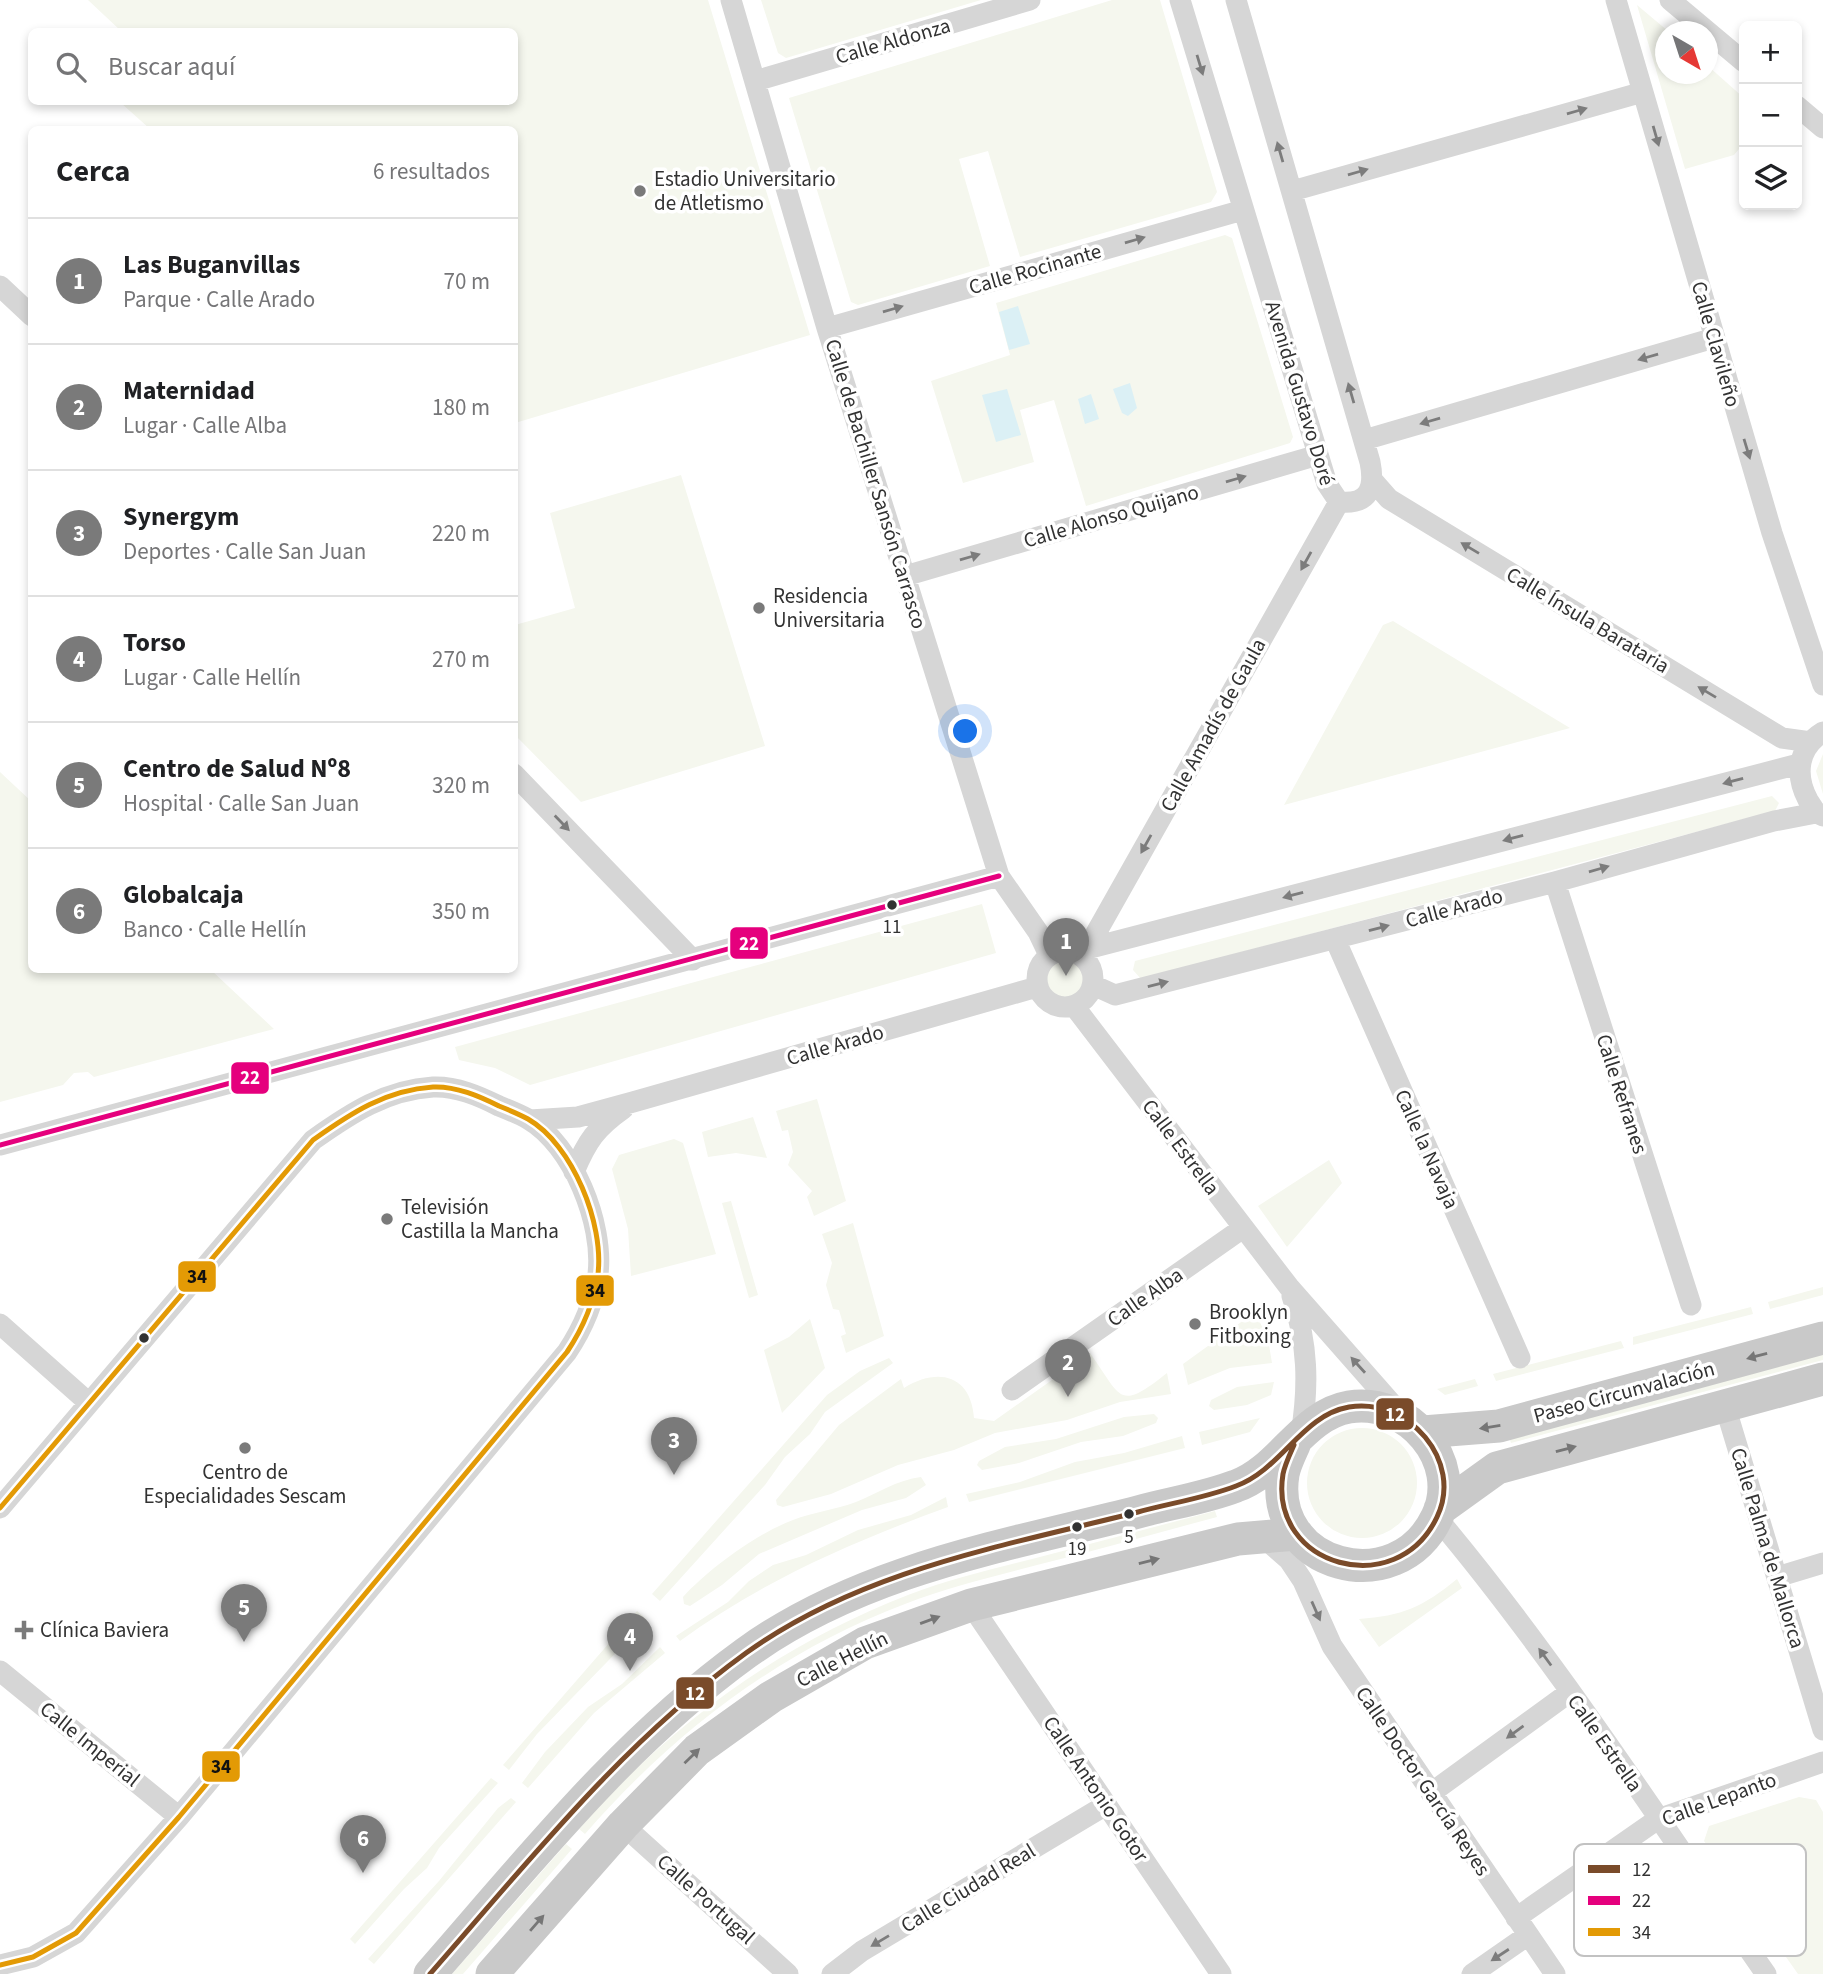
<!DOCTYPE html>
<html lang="es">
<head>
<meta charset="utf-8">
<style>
  body { margin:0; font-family:"Source Sans 3",sans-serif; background:#f2f2f2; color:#202124 }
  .controls { position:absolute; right:21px; top:21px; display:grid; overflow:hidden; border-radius:10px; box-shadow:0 4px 10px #0003 }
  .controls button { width:63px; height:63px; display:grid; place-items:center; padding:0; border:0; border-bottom:2px solid #e0e0e0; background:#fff; color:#202124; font:35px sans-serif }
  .compass { position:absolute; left:1655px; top:21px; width:63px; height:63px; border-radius:50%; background:#fff; box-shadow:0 4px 10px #0003; rotate:141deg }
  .you { position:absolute; left:966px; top:732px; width:24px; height:24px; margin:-18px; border:5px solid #fff; border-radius:50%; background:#1a73e8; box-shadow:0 0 0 10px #1a73e833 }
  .badge { display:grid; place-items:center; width:46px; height:46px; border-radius:50%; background:#7a7a7a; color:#fff; font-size:23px; font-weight:700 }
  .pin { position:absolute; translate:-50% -58px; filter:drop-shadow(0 2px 4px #0008) }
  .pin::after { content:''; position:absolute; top:37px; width:24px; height:21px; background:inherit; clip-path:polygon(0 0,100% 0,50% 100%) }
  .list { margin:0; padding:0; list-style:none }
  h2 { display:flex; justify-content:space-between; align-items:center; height:91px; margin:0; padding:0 28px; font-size:30px }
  h2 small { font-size:23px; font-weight:400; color:#757577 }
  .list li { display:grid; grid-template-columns:46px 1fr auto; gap:21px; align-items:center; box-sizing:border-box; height:126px; padding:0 28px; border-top:2px solid #e0e0e0 }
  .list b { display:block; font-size:26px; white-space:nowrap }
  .list p { margin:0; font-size:23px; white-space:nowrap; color:#757577 }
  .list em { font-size:23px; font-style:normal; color:#757577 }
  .icon { flex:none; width:38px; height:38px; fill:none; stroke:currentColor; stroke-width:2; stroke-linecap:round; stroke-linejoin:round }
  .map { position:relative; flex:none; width:1823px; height:1974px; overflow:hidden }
  .search { position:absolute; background:#fff; box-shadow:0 4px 10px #0003; left:28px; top:28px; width:490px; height:77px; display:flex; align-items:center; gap:18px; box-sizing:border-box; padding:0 24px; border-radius:10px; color:#757577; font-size:26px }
  .panel { position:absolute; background:#fff; box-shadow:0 4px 10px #0003; left:28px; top:126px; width:490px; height:847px; border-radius:10px }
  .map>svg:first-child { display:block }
</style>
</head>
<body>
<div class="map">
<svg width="1823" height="1974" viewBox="0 0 1823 1974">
  <rect width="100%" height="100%" fill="#fff"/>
  <path fill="#f5f7ee" d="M 88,0 L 708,0 L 810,335 L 515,423 L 514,130 L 150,129 L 121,103 L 514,102 L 514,32 L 121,31 Z
    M 761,0 L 981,0 L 786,58 L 778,53 Z
    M 1112,0 L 1160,0 L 1217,192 L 1211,202 L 1020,257 L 988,151 L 959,159 L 990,266 L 858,305 L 851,302 L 789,98 Z
    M 1637,5 L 1668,31 L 1666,74 L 1708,74 L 1708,66 L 1744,98 L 1744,143 L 1734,155 L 1685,169 Z
    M 1225,235 L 1232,238 L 1293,437 L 1290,443 L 1086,506 L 1054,400 L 1020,410 L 1034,462 L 963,483 L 931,381 L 1010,355 L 996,303 Z
    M 681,475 L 765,746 L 581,802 L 515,735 L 515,625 L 575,608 L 550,513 Z
    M 1393,621 L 1570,728 L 1284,805 L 1383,625 Z
    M 1823,754 L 1823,794 L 1816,771 Z
    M 0,772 L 31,801 L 32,970 L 211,970 L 274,1029 L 94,1077 L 88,1072 L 74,1073 L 63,1085 L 0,1102 Z
    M 1772,796 L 1779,803 L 1775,811 L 1141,979 L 1133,970 L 1135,961 Z
    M 982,904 L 996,953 L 530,1085 L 495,1068 L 459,1060 L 455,1047 Z
    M1044 979a22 22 0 1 1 44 0a22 22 0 1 1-44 0Z
    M 817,1099 L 846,1201 L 814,1216 L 807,1197 L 812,1191 L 788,1165 L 793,1152 L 788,1130 L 782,1131 L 776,1111 Z
    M 753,1117 L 767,1158 L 736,1153 L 708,1157 L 702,1132 Z
    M 674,1139 L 683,1143 L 716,1254 L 631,1276 L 628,1229 L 612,1169 L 619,1155 Z
    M 1329,1160 L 1342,1183 L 1287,1247 L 1258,1206 Z
    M 731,1201 L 758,1295 L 749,1298 L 722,1203 Z
    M 853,1223 L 884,1336 L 846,1353 L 841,1336 L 846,1334 L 839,1310 L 833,1309 L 826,1285 L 832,1263 L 822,1234 Z
    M 1823,1287 L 1823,1295 L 1770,1309 L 1768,1302 Z
    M 1751,1307 L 1753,1314 L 1633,1345 L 1633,1337 Z
    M 1255,1312 L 1268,1339 L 1272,1363 L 1230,1368 L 1188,1385 L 1183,1364 Z
    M 810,1319 L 825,1368 L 782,1413 L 764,1350 L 789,1337 Z
    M 1621,1341 L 1624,1348 L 1496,1381 L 1493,1374 Z
    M 1090,1353 C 1122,1398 1118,1412 1167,1373 L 1171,1394 L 1120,1402 L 1067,1420 L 995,1433 L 954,1450 L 898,1465 L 831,1494 L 783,1507 L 777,1505 L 776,1500 L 839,1425 L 901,1379 L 904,1388 C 938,1367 971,1375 974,1418 L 994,1421 Z
    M 1823,1353 L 1823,1360 L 1511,1443 L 1509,1437 Z
    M 889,1358 L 893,1363 L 825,1412 L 810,1434 L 785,1457 L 765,1485 L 660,1601 L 652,1594 L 827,1395 L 860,1371 Z
    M 1475,1379 L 1478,1386 L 1445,1395 L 1437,1389 Z
    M 1274,1382 L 1271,1395 L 1247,1405 L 1214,1410 L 1209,1406 L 1211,1400 L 1237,1387 Z
    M 1154,1414 L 1158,1418 L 1156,1423 L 1123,1436 L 1081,1442 L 1019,1463 L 982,1470 L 977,1465 L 979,1461 L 1005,1447 L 1056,1439 L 1124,1417 Z
    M 1260,1418 L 1250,1432 L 1202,1445 L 1199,1432 Z
    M1307 1483a55 55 0 1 1 110 0a55 55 0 1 1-110 0Z
    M 1182,1436 L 1185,1448 L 969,1502 L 966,1494 L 1020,1482 L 1075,1462 L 1124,1453 Z
    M 921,1477 L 926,1485 L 906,1498 L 862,1510 L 759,1554 L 722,1585 L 690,1606 L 684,1604 L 683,1597 C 710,1568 756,1534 793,1520 C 813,1512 835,1510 856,1502 C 878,1493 897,1480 921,1477 Z
    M 946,1497 L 948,1507 C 852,1542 762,1581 680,1641 L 676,1636 L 728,1602 L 749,1581 L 773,1565 L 806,1555 L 858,1530 L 911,1515 Z
    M 1215,1511 L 1217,1517 C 1157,1533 1097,1550 1037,1565 C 993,1577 948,1587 905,1604 C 778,1652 673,1733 585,1834 L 579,1829 C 671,1724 779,1645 908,1595 C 950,1579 993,1569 1036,1558 C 1096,1542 1155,1527 1215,1511 Z
    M 1457,1579 L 1462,1588 L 1379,1647 L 1359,1619 C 1402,1616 1423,1607 1457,1579 Z
    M 637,1611 L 646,1619 L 642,1626 L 537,1734 L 509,1770 L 503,1765 Z
    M 660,1647 L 665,1653 L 594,1713 L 528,1788 L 522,1783 L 545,1752 L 588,1707 L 622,1684 Z
    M 491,1778 L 498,1783 L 439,1848 L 427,1868 L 404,1889 L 355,1944 L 350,1939 Z
    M 1799,1797 L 1816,1800 L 1823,1812 L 1823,1974 L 1798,1974 L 1704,1841 L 1709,1826 Z
    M 511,1798 L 516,1802 L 374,1964 L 368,1959 L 439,1881 L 498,1808 Z
    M 566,1844 L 572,1849 L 463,1974 L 452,1974 Z"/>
  <path fill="#dbf0f5" d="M 1018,306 L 1030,344 L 1009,350 L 999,312 Z
    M 1130,383 L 1137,408 L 1128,416 L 1122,413 L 1113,389 Z
    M 1007,389 L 1021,435 L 996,442 L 982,395 Z
    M 1091,394 L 1099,419 L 1085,424 L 1078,399 Z"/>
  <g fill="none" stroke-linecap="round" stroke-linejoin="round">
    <path stroke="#d6d6d6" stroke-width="21" d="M 731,0 L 827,328 L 999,876 L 1038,932 L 1049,955
      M 1180,0 L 1327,484 L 1339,502 C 1370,505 1375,487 1370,462 L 1236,0
      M 1616,0 L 1772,533 L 1823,685
      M 1670,0 L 1744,62
      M 755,81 L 1030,0
      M 1797,106 L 1823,128
      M 1292,191 L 1643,92
      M 0,286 L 32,316
      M 827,328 L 1243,210
      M 1364,440 L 1714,338
      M 1374,482 L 1389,499 L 1782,738 L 1811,742
      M 905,576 L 1318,455
      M 1823,732 C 1797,748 1795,776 1808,800 C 1813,808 1815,813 1823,816
      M 514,774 L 693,960
      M 1555,882 L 1691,1305
      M 1335,939 L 1520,1358
      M 1087,949 L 1339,502
      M1037 979a28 28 0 1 1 56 0a28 28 0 1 1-56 0Z
      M 1075,952 L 1799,764
      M 1093,985 L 1115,995 L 1555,882 L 1774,821 L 1816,813
      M 1074,1006 L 1289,1287 L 1399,1412
      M 530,1120 L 578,1117 L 633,1102 L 1037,987
      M 0,1145 L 999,876
      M 574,1172 C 587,1141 596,1128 623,1109
      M 1292,1296 C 1308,1344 1309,1385 1301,1435
      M 0,1324 L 89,1403
      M 1012,1390 L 1243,1228
      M 1725,1406 L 1823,1730
      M 0,1508 L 313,1140 C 351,1113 386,1090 433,1087 C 456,1086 479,1096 499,1106 C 509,1110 519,1114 528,1119 C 573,1145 604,1224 598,1274 C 594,1303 583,1328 567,1352 L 179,1817 L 76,1933 L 33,1957 L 0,1965
      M 1437,1518 C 1557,1661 1659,1821 1766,1974
      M 1263,1537 L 1289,1560 L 1303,1581 L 1332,1646 L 1555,1974
      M 1777,1577 L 1823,1563
      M 971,1605 L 1221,1974
      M 0,1671 L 179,1817
      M 1431,1793 L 1570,1692
      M 623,1825 L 788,1974
      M 1516,1918 L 1658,1819 L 1823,1762
      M 832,1974 L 862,1951 L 1106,1805
      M 1472,1974 L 1528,1935"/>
    <path stroke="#c9c9c9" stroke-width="33" d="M 1423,1432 L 1499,1426 L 1823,1338
      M 1440,1509 L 1497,1468 L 1823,1379
      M 430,1974 C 529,1861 623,1742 746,1653 C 861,1570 1004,1546 1138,1512 C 1171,1503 1205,1498 1236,1486 C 1281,1470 1302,1415 1349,1407 C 1408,1397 1464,1461 1437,1517 C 1397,1602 1268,1567 1283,1474 C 1285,1464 1290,1454 1294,1445
      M 492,1974 L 623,1825 L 697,1750 L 771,1697 L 865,1643 L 971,1605 L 1238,1539 L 1297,1534"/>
    <defs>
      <path id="bus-1" d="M 430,1974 C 529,1861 623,1742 746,1653 C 861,1570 1004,1546 1138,1512 C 1171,1503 1205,1498 1236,1486 C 1281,1470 1302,1415 1349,1407 C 1408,1397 1464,1461 1437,1517 C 1397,1602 1268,1567 1283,1474 C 1285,1464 1290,1454 1294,1445"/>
      <path id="bus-2" d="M 0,1145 L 999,876"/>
      <path id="bus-3" d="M 0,1508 L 313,1140 C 351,1113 386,1090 433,1087 C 456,1086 479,1096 499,1106 C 509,1110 519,1114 528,1119 C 573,1145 604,1224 598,1274 C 594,1303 583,1328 567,1352 L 179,1817 L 76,1933 L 33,1957 L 0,1965"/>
    </defs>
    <use href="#bus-1" stroke="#fff" stroke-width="10"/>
    <use href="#bus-2" stroke="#fff" stroke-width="10"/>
    <use href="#bus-3" stroke="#fff" stroke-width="10"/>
    <use href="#bus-1" stroke="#7a4b2a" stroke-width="5"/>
    <use href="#bus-2" stroke="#e5007d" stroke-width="5"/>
    <use href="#bus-3" stroke="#e39a05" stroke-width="5"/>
  </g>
  <defs><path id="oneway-solid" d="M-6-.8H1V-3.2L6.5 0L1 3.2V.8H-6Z" transform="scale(1.75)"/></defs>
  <g fill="#7c7c7c">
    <use href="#oneway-solid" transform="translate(1200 65) rotate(73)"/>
    <use href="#oneway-solid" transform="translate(1577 111) rotate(-16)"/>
    <use href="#oneway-solid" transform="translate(1656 136) rotate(74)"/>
    <use href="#oneway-solid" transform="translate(1280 152) rotate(-106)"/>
    <use href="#oneway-solid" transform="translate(1358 172) rotate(-16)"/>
    <use href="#oneway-solid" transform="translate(1135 240) rotate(-16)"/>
    <use href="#oneway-solid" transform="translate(893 309) rotate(-16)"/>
    <use href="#oneway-solid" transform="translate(1648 357) rotate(164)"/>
    <use href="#oneway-solid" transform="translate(1351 393) rotate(-106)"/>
    <use href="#oneway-solid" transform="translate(1430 421) rotate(164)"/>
    <use href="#oneway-solid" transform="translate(1747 449) rotate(73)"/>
    <use href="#oneway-solid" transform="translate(1236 479) rotate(-16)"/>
    <use href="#oneway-solid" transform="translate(1470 548) rotate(-149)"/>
    <use href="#oneway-solid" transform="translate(970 557) rotate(-16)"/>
    <use href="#oneway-solid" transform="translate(1306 561) rotate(119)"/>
    <use href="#oneway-solid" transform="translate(1707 692) rotate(-149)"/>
    <use href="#oneway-solid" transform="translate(1733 781) rotate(165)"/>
    <use href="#oneway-solid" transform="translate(562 823) rotate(46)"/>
    <use href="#oneway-solid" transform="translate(1513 838) rotate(165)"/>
    <use href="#oneway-solid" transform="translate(1146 844) rotate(119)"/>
    <use href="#oneway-solid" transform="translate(1599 869) rotate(-16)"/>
    <use href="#oneway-solid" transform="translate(1293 895) rotate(165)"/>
    <use href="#oneway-solid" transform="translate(1379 928) rotate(-15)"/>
    <use href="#oneway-solid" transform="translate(1158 984) rotate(-14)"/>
    <use href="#oneway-solid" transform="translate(1358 1365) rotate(-132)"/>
    <use href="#oneway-solid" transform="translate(1316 1611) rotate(66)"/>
    <use href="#oneway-solid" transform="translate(1545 1657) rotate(-126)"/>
    <use href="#oneway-solid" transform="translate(1515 1732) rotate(144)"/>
    <use href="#oneway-solid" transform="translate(880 1941) rotate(149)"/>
    <use href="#oneway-solid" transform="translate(1500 1955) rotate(147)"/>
  </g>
  <g fill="#767676">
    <use href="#oneway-solid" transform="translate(1757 1356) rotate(165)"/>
    <use href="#oneway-solid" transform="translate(1490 1427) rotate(171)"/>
    <use href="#oneway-solid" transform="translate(1566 1449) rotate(-15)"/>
    <use href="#oneway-solid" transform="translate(1149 1561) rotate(-14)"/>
    <use href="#oneway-solid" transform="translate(930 1620) rotate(-20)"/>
    <use href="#oneway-solid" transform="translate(692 1756) rotate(-44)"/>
    <use href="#oneway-solid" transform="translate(537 1923) rotate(-49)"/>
  </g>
  <g fill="#7a7a7a" stroke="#fff" stroke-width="2.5">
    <circle cx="640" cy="191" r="7"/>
    <circle cx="759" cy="608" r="7"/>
    <circle cx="387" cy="1219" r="7"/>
    <circle cx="1195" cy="1324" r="7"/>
    <circle cx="245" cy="1448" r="7"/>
    <path d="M20.5 1619.5h7v7h7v7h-7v7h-7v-7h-7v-7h7z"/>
  </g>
  <g fill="#323232" stroke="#fff" stroke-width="2.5">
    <circle cx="892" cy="905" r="6"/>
    <circle cx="144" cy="1338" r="6"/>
    <circle cx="1129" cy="1514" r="6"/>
    <circle cx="1077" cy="1527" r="6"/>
  </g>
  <g text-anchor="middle" stroke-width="7" stroke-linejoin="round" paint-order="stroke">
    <g font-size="19" fill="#323232" stroke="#fff">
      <text x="892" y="933">11</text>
      <text x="1129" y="1543">5</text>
      <text x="1077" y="1555">19</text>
    </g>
    <g font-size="21" fill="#323232" stroke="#fff">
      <text transform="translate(893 41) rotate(-16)" y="7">Calle Aldonza</text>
      <text transform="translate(1035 269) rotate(-16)" y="7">Calle Rocinante</text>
      <text transform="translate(1716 344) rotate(74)" y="7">Calle Clavileño</text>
      <text transform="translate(1300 393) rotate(73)" y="7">Avenida Gustavo Doré</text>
      <text transform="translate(876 484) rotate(73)" y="7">Calle de Bachiller Sansón Carrasco</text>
      <text transform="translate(1111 516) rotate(-16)" y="7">Calle Alonso Quijano</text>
      <text transform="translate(1588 620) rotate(31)" y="7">Calle Ínsula Barataria</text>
      <text transform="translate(1213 725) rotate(-61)" y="7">Calle Amadís de Gaula</text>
      <text transform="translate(1454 908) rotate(-15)" y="7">Calle Arado</text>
      <text transform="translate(835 1045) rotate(-16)" y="7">Calle Arado</text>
      <text transform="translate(1622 1094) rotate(72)" y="7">Calle Refranes</text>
      <text transform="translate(1181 1147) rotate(53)" y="7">Calle Estrella</text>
      <text transform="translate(1427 1149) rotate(66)" y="7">Calle la Navaja</text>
      <text transform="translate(1145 1297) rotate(-35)" y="7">Calle Alba</text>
      <text transform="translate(1624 1392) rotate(-15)" y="7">Paseo Circunvalación</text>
      <text transform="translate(1768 1548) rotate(73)" y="7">Calle Palma de Mallorca</text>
      <text transform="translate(842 1659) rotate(-27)" y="7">Calle Hellín</text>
      <text transform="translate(1605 1743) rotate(55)" y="7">Calle Estrella</text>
      <text transform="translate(90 1744) rotate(39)" y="7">Calle Imperial</text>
      <text transform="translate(1423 1781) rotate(56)" y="7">Calle Doctor García Reyes</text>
      <text transform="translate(1096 1789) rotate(56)" y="7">Calle Antonio Gotor</text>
      <text transform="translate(1719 1799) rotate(-20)" y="7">Calle Lepanto</text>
      <text transform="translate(968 1888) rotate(-31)" y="7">Calle Ciudad Real</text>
      <text transform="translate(706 1899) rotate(42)" y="7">Calle Portugal</text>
    </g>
    <g font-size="21" fill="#323232" stroke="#fff" text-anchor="start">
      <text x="654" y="186">Estadio Universitario<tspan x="654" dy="24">de Atletismo</tspan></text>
      <text x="773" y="603">Residencia<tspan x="773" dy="24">Universitaria</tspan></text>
      <text x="401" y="1214">Televisión<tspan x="401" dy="24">Castilla la Mancha</tspan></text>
      <text x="1209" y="1319">Brooklyn<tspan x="1209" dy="24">Fitboxing</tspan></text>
      <text x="245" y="1479" text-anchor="middle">Centro de<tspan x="245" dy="24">Especialidades Sescam</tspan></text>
      <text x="40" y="1637">Clínica Baviera</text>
    </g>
  </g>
  <rect x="1574" y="1844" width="232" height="112" rx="10" fill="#fff" stroke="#c2c2c2" stroke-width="2"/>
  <rect x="1588" y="1865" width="32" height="8" fill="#7a4b2a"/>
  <rect x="1588" y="1896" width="32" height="9" fill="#e5007d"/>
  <rect x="1588" y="1928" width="32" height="8" fill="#e39a05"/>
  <g font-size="19" fill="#323232">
    <text x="1632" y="1876">12</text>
    <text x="1632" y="1907">22</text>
    <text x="1632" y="1939">34</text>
  </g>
  <g stroke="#fff" stroke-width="2.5">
    <rect x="729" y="926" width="40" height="34" rx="7" fill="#e5007d"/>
    <rect x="230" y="1061" width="40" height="34" rx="7" fill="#e5007d"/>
    <rect x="177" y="1260" width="40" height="33" rx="7" fill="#e39a05"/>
    <rect x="575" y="1274" width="40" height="33" rx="7" fill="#e39a05"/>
    <rect x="1375" y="1397" width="40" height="34" rx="7" fill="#7a4b2a"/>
    <rect x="675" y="1676" width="40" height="34" rx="7" fill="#7a4b2a"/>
    <rect x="201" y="1750" width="40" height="33" rx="7" fill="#e39a05"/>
  </g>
  <g font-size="19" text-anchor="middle" font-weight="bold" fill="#fff">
    <text x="749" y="950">22</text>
    <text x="250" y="1084">22</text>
    <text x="1395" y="1421">12</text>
    <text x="695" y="1700">12</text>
  </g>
  <g font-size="19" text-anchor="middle" font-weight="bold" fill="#111">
    <text x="197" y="1283">34</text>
    <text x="595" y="1297">34</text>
    <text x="221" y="1773">34</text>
  </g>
</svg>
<div class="controls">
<button>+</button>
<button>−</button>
<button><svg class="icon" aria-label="layers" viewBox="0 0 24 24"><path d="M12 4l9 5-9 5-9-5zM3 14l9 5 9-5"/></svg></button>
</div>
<svg class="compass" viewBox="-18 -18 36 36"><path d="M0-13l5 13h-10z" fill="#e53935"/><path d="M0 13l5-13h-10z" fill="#757577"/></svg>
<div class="you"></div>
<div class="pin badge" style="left:1066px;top:976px">1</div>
<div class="pin badge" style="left:1068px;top:1397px">2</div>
<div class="pin badge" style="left:674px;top:1475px">3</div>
<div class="pin badge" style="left:630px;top:1671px">4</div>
<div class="pin badge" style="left:244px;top:1642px">5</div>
<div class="pin badge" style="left:363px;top:1873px">6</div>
<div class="search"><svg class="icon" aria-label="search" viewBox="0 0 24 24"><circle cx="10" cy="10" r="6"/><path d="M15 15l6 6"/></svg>Buscar aquí</div>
<section class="panel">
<h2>Cerca<small>6 resultados</small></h2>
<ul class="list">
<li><span class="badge">1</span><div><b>Las Buganvillas</b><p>Parque · Calle Arado</p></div><em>70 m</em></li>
<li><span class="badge">2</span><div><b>Maternidad</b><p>Lugar · Calle Alba</p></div><em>180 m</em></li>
<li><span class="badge">3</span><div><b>Synergym</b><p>Deportes · Calle San Juan</p></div><em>220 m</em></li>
<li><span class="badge">4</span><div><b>Torso</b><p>Lugar · Calle Hellín</p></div><em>270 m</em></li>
<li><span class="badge">5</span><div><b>Centro de Salud Nº8</b><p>Hospital · Calle San Juan</p></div><em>320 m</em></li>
<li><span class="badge">6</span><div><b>Globalcaja</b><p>Banco · Calle Hellín</p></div><em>350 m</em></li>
</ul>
</section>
</div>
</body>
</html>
